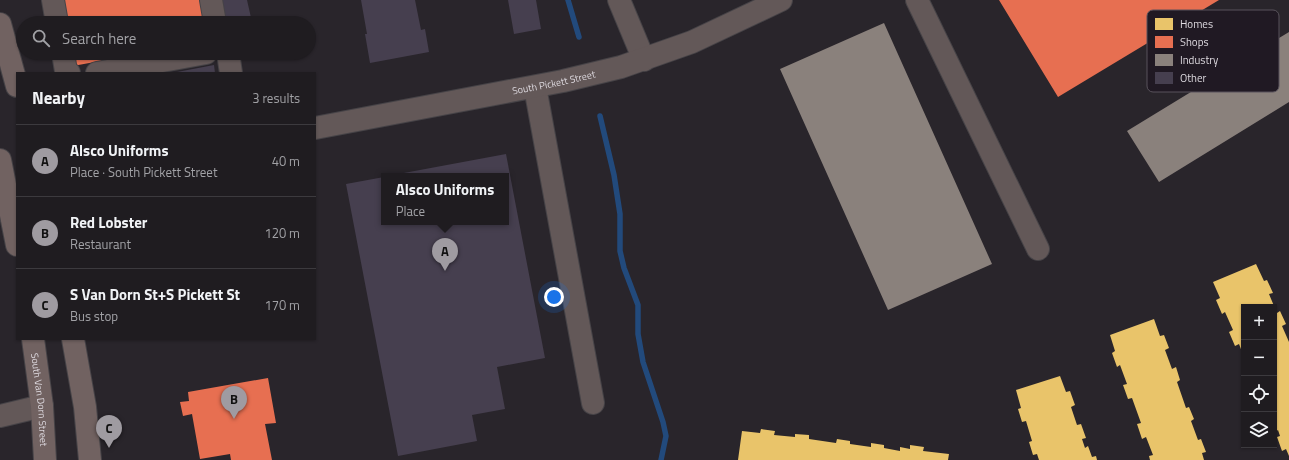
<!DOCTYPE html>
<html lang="en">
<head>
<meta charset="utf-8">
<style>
  body { margin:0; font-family:"Titillium Web",sans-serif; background:#272529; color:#f1f3f6 }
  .controls { position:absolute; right:12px; bottom:12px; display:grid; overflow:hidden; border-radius:0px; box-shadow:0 1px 3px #0004 }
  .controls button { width:36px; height:36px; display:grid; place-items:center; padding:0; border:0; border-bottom:1px solid #3c3a3e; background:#1f1c20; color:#f1f3f6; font:20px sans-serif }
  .you { position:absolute; left:554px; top:297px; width:14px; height:14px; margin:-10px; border:3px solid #fff; border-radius:50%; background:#1a73e8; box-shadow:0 0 0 6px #1a73e833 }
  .badge { display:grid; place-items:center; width:26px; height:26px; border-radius:50%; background:#9f9ba1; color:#111; font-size:13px; font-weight:700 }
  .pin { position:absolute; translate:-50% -33px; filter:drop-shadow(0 1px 2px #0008) }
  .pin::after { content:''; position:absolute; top:21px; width:14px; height:12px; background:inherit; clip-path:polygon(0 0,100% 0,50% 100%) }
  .popup { position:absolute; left:381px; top:173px; width:128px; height:52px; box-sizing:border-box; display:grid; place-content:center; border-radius:0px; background:#1f1c20; filter:drop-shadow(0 1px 3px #0005); font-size:13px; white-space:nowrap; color:#a1a1a5 }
  .popup b { font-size:15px; color:#f1f3f6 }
  .popup::after { content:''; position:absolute; left:50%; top:100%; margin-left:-8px; border:8px solid transparent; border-top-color:#1f1c20 }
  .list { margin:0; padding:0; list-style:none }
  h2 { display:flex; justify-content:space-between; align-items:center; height:52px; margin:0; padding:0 16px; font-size:17px }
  h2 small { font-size:13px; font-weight:400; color:#a1a1a5 }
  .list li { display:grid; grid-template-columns:26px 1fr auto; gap:12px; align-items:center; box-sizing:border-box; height:72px; padding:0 16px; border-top:1px solid #3c3a3e }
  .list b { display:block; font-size:15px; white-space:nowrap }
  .list p { margin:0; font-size:13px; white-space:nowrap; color:#a1a1a5 }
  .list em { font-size:13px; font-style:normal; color:#a1a1a5 }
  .icon { flex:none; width:22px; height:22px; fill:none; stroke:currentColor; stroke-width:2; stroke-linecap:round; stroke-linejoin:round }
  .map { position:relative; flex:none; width:1289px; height:460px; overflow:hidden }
  .search { position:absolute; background:#1f1c20; box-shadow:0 1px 3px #0004; left:16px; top:16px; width:300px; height:44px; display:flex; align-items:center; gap:10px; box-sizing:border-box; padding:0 14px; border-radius:22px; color:#a1a1a5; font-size:15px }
  .panel { position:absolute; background:#1f1c20; box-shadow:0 1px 3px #0004; left:16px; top:72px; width:300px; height:268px; border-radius:0px }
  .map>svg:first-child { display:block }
</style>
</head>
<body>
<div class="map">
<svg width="1289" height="460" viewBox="0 0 1289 460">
  <rect width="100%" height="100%" fill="#29252b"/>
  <path fill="#e9c46a" d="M 1256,264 L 1264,281 L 1267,280 L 1273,293 L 1269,294 L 1277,313 L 1280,311 L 1286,324 L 1282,326 L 1289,342 L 1289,456 L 1286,449 L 1282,451 L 1277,437 L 1280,436 L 1278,430 L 1275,432 L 1274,430 L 1274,307 L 1244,307 L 1244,357 L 1239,344 L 1235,346 L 1229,332 L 1233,330 L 1225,312 L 1222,314 L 1216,300 L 1220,298 L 1213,282 Z
    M 1154,319 L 1160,336 L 1164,335 L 1169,348 L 1165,350 L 1172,369 L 1176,367 L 1180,380 L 1177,382 L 1186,408 L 1189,407 L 1194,419 L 1191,421 L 1198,440 L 1201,439 L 1206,452 L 1202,453 L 1204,460 L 1150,460 L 1149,456 L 1153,455 L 1146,437 L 1142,439 L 1137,424 L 1141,423 L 1132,398 L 1128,399 L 1123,385 L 1127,384 L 1120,365 L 1117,367 L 1112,353 L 1115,351 L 1110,335 Z
    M 1060,376 L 1066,392 L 1070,391 L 1075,405 L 1071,407 L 1077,425 L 1081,424 L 1086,438 L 1082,439 L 1085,448 L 1088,446 L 1092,457 L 1096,456 L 1097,460 L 1039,460 L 1037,454 L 1033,455 L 1029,442 L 1032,441 L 1026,421 L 1022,422 L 1018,409 L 1021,408 L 1016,390 Z
    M 761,429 L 775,431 L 774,435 L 795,437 L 795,434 L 809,435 L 809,439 L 836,443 L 837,439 L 850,441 L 850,444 L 871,447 L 871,443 L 884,445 L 884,448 L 900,451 L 900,447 L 910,449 L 910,445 L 924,447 L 923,451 L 949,454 L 948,460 L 738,460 L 742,431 L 760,433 Z"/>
  <path fill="#e76f51" d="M 61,0 L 202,0 L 206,23 L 65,23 Z
    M 999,0 L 1219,0 L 1058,97 Z
    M 70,53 L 138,53 L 138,54 L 73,66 Z
    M 268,378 L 276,423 L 265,424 L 272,460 L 231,460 L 230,454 L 200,459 L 192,414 L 183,416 L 180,402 L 189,401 L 188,392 Z"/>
  <path fill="#8a817c" d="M 884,23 L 992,264 L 888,310 L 780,69 Z
    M 1289,32 L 1289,102 L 1159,182 L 1127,131 Z"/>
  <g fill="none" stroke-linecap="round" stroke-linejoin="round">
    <path stroke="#224a7c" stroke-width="5.5" d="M 568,0 L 579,37
      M 600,116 L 614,175 L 620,214 L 620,251 L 624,268 L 638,305 L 638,334 L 643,362 L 663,422 L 666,436 L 661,460"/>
  </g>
  <path fill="#463f4f" d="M 222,0 L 247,0 L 252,22 L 226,23 Z
    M 361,0 L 415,0 L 421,30 L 425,29 L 429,52 L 370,63 L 365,34 L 367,34 Z
    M 508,0 L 536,0 L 541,29 L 514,34 Z
    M 214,65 L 215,73 L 177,73 L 177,72 Z
    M 506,154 L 545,358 L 497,367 L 505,409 L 472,415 L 477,441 L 398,456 L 346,184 L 384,177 L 384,222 L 506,222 L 506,176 L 393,175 Z"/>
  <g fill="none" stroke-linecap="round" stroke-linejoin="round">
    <defs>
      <g id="minor">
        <path d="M 53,0 L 57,23"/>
        <path d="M 211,0 L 215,23"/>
        <path d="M 619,0 L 644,60"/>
        <path d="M 917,0 L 1038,249"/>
        <path d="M 63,53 L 66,71 L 69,73"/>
        <path d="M 228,53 L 231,73"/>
        <path d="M 97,73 L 206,53"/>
        <path d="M 535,87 L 593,403"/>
        <path id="s1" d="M 315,128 L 563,81 L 621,67 L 692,42 L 781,0"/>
        <path d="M 0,416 L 42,406"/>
      </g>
      <g id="major">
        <path d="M 0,24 L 17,86"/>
        <path d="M 0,160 L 17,245"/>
        <path id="s2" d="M 33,339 L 42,406 L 45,460"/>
        <path d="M 73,339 L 85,407 L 90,460"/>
      </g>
    </defs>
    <use href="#minor" stroke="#464347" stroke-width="24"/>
    <use href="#major" stroke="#464347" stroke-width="24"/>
    <use href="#minor" stroke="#635858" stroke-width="22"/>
    <use href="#major" stroke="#716261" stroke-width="22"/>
  </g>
  <g text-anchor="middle" stroke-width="4" stroke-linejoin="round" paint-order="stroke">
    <g font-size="10" fill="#dfdbe1" stroke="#201923">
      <text dy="4" stroke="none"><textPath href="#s1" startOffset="243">South Pickett Street</textPath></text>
      <text dy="4" stroke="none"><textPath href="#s2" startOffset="61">South Van Dorn Street</textPath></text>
    </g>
  </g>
  <rect x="1147" y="10" width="132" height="82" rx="6" fill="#201923" stroke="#59535c" stroke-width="1"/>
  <rect x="1155" y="18" width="18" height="12" fill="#e9c46a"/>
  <rect x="1155" y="36" width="18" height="12" fill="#e76f51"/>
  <rect x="1155" y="54" width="18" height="12" fill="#8a817c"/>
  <rect x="1155" y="72" width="18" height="12" fill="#463f4f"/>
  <g font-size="11" fill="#dfdbe1">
    <text x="1180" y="28">Homes</text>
    <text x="1180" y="46">Shops</text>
    <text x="1180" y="64">Industry</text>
    <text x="1180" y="82">Other</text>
  </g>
</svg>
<div class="controls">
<button>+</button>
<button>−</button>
<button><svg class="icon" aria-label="locate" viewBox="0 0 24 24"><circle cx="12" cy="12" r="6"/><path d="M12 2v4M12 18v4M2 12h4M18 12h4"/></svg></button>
<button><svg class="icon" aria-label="layers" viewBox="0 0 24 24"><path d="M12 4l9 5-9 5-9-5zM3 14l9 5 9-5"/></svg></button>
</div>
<div class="you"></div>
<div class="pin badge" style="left:445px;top:271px">A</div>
<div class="popup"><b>Alsco Uniforms</b>Place</div>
<div class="pin badge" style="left:234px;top:419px">B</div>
<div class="pin badge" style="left:109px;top:448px">C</div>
<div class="search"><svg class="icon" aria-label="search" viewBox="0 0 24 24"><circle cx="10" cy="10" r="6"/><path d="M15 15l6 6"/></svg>Search here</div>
<section class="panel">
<h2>Nearby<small>3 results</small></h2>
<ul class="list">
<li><span class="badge">A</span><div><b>Alsco Uniforms</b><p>Place · South Pickett Street</p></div><em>40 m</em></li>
<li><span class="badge">B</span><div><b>Red Lobster</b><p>Restaurant</p></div><em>120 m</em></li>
<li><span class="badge">C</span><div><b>S Van Dorn St+S Pickett St</b><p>Bus stop</p></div><em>170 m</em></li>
</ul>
</section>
</div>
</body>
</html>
